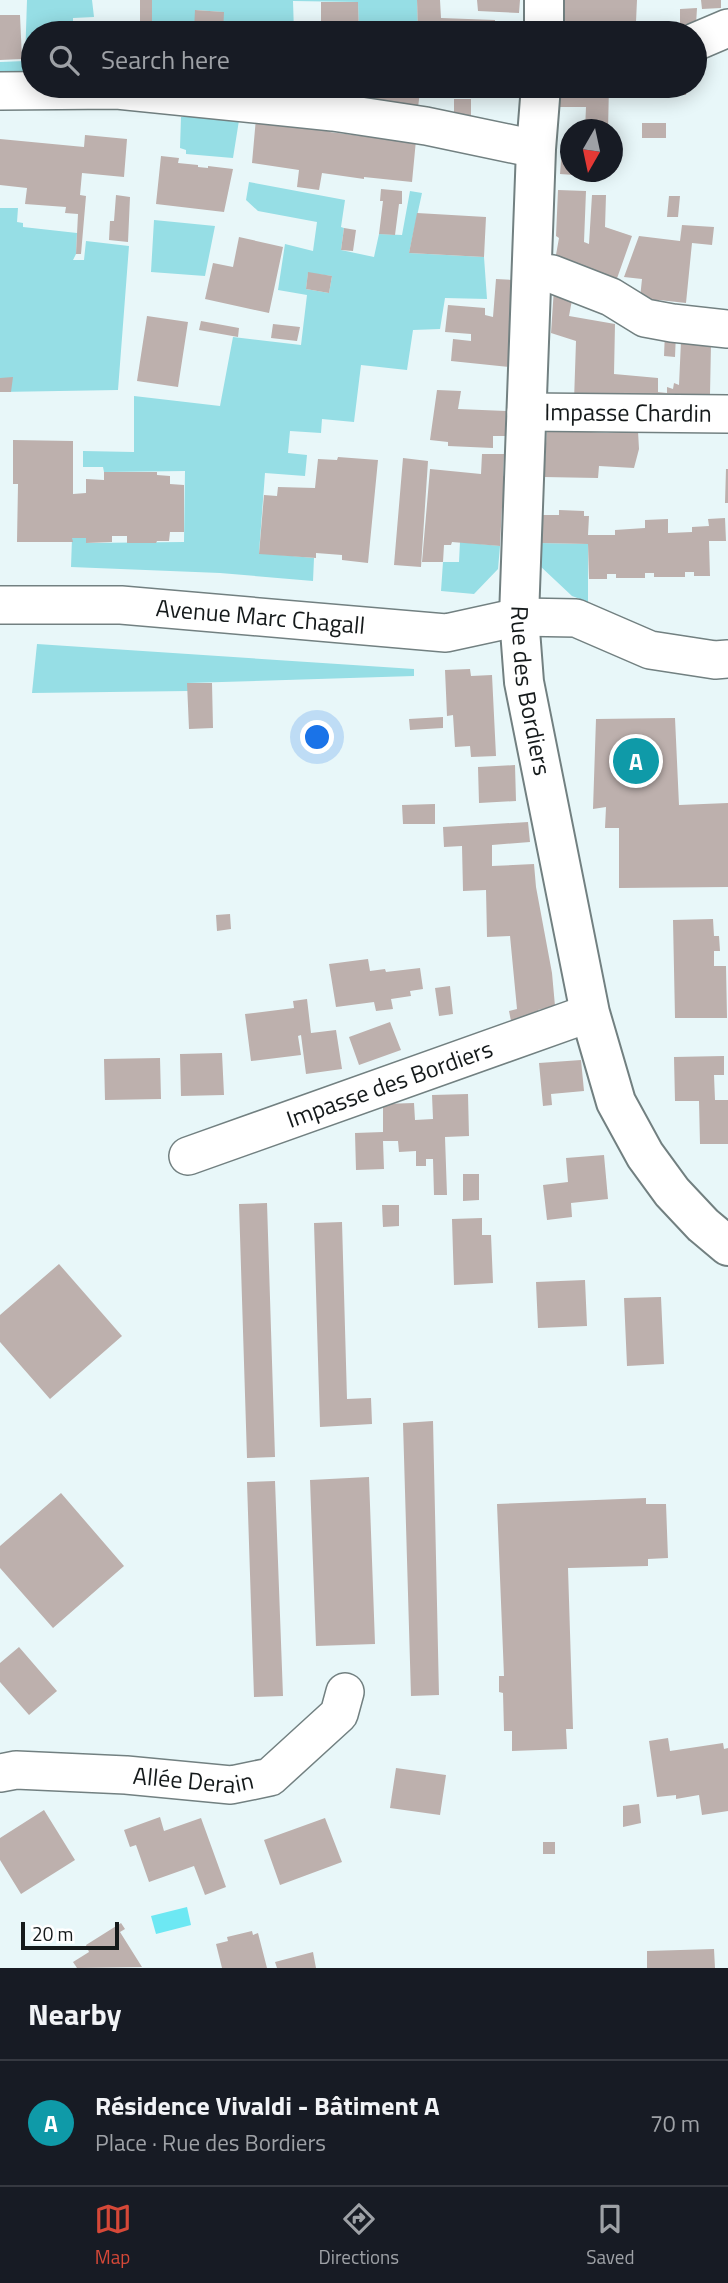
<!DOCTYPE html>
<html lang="en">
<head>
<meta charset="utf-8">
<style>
  body { margin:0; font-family:"Titillium Web",sans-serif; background:#242831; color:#f1f3f6 }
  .compass { position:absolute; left:560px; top:119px; width:63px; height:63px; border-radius:50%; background:#171b24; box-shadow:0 4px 18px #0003; rotate:189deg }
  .scale { position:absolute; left:21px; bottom:18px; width:98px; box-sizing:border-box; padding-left:7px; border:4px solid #151a1b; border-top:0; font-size:19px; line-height:24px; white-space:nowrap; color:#151a1b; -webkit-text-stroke:5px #fff; paint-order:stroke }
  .you { position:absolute; left:318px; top:738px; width:24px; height:24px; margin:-18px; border:5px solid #fff; border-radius:50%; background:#1a73e8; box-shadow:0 0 0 10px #1a73e833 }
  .badge { display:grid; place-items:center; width:46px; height:46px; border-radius:50%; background:#d54838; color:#fff; font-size:23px; font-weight:700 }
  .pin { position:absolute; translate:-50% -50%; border:4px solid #fff; box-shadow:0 2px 7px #0006 }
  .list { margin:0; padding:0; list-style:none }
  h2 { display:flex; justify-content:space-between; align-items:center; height:91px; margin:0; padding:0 28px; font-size:30px }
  h2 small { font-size:23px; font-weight:400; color:#9ea1a6 }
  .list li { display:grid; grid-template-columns:46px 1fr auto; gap:21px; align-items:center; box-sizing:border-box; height:126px; padding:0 28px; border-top:2px solid #363941 }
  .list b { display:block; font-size:26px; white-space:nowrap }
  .list p { margin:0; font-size:23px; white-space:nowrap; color:#9ea1a6 }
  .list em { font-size:23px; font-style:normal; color:#9ea1a6 }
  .icon { flex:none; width:38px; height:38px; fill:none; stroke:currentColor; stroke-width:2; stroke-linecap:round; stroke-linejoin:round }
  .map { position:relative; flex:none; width:728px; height:1968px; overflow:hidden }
  .search { position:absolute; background:#171b24; box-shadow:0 4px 18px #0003; left:21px; right:21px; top:21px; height:77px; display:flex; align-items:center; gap:18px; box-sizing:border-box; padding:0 24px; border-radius:38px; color:#9ea1a6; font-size:26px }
  .sheet { height:217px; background:#171b24 }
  nav { display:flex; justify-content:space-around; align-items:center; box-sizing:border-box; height:98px; border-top:2px solid #363941; background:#171b24; font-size:19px; color:#9ea1a6 }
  nav a { display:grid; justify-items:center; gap:4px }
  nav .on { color:#d54838 }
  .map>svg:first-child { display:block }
</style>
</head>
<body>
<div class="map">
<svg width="728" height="1968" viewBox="0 0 728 1968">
  <rect width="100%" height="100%" fill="#e8f7f9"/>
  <path fill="#96dee5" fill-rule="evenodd" d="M 27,0 L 92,0 L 94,17 L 73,18 L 73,33 L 33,33 L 33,82 L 0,84 L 0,62 L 25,61 Z
    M 152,0 L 417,0 L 418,29 L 395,27 L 394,33 L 359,33 L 358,2 L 293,1 L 294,33 L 223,33 L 223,12 L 196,10 L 194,30 L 152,26 Z
    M 192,109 L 240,114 L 233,158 L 186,154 L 186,150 L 180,148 L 181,117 L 185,117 Z
    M 249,182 L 345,200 L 341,227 L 344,228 L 341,250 L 374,257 L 379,234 L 402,235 L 410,191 L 422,193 L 409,253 L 484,257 L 487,299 L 445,298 L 440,329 L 413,330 L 407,370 L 361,365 L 354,422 L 322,419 L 321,433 L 290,431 L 288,453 L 307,455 L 305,476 L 265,473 L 259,553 L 314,558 L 313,581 L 220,573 L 71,567 L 72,538 L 86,538 L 86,543 L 184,542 L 185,471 L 104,472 L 103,467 L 83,467 L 83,451 L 134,452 L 134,396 L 220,406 L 233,337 L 301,345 L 307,295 L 278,290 L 285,244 L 313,251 L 317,222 L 258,211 L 246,200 ZM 308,273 L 332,276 L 329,293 L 306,289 Z
    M 0,208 L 18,208 L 17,222 L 23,223 L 23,227 L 77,233 L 76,254 L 73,260 L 84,260 L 86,241 L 129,246 L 118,390 L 0,392 Z
    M 154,220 L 215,226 L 205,276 L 151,272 Z
    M 460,542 L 500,546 L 498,569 L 474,594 L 441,591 L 443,562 L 459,562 Z
    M 540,543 L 588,544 L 588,602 L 572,596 L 539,565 Z
    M 37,644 L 414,669 L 414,676 L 188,683 L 188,691 L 32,693 Z"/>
  <path fill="#6de8f3" d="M 187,1907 L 191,1925 L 156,1934 L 151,1916 Z"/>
  <path fill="#bdb0ad" d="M 140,0 L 152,0 L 152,33 L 140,33 Z
    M 417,0 L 440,0 L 441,18 L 495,20 L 495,33 L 418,33 Z
    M 477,0 L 520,0 L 519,13 L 478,11 Z
    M 564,0 L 637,0 L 636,22 L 566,22 L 564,19 Z
    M 701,0 L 721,0 L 721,8 L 702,9 Z
    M 321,2 L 358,2 L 359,33 L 321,33 Z
    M 697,8 L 696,25 L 680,31 L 680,9 Z
    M 195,10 L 224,12 L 223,33 L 179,33 L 179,29 L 194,30 Z
    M 0,15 L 20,15 L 22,59 L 0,60 Z
    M 110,21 L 111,33 L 73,33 L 72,22 Z
    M 509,21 L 519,21 L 519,33 L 508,33 Z
    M 364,86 L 413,86 L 412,91 L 420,92 L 417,115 L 365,109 Z
    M 560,86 L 609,86 L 608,130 L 585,130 L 586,107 L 559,107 Z
    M 640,86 L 687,86 L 686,95 L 667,95 L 667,89 L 640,88 Z
    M 454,99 L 471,99 L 471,126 L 454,121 Z
    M 256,118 L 330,129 L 330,132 L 370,137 L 371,135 L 416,140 L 412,182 L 364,177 L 364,179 L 322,173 L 319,190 L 297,187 L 299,170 L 252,163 Z
    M 642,123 L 666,123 L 666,138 L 642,138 Z
    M 85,135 L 127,139 L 124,177 L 82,173 L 80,195 L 86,196 L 81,254 L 76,254 L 78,214 L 65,213 L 66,207 L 25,204 L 27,188 L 0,185 L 0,139 L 84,147 Z
    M 562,147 L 570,148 L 570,172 L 588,172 L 588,176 L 560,174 Z
    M 612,153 L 618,153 L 617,170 L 612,170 Z
    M 161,156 L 179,158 L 178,163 L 198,165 L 198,167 L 208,168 L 208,166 L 233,169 L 224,212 L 156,204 Z
    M 381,189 L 402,191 L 402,204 L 399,204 L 395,235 L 379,234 L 383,201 L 380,201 Z
    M 558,190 L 586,191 L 584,242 L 589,244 L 592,195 L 606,195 L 605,227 L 632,236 L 615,284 L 554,266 L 559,238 L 556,236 Z
    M 116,195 L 130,197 L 128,242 L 109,240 L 110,221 L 114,221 Z
    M 669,196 L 680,196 L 678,217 L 667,217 Z
    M 417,213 L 486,217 L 484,257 L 409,253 Z
    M 682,225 L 714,227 L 712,245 L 692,243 L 686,303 L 659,300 L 658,310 L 639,308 L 642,279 L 624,277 L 639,236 L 680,241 Z
    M 344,228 L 356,230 L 353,251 L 341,250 Z
    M 239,237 L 283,247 L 269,313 L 205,299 L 213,263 L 233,267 Z
    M 308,272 L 332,276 L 329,293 L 306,289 Z
    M 496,279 L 513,280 L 509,367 L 451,361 L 453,339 L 471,341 L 471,334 L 445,332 L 448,305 L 485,308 L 485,315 L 493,317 Z
    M 554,288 L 573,295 L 569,316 L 615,324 L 614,374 L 658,378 L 658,392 L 667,393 L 667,387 L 673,389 L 674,383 L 679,385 L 681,341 L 711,344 L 710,394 L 728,395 L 728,405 L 574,401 L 576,341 L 551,333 Z
    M 147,316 L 188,322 L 178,387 L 137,381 Z
    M 201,321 L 239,328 L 238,337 L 199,330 Z
    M 273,324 L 300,327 L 297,341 L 271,338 Z
    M 665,331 L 676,333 L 675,357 L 664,356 Z
    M 13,377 L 11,392 L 0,392 L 0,378 Z
    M 437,390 L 461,391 L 458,409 L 506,411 L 505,436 L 493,436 L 493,448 L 448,446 L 448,442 L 430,440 Z
    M 547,427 L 591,428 L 591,432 L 607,433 L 638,431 L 639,449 L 634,468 L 599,466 L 598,478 L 544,477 Z
    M 13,440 L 73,441 L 73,494 L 86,493 L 86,479 L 104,480 L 104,472 L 157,472 L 157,475 L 170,476 L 170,484 L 184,485 L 184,532 L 170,532 L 169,541 L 157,541 L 156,543 L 127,543 L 127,536 L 112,536 L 112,542 L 86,543 L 86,538 L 72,538 L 73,542 L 17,542 L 18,484 L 13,484 Z
    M 482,454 L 504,454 L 503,476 L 509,478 L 504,507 L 502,507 L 500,546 L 452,542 L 451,545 L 444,545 L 443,562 L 422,562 L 430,469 L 481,474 Z
    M 338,457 L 378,460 L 368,563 L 342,560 L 342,555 L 316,553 L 316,558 L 259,554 L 264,495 L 277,496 L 278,487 L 315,488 L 318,459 L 337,460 Z
    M 403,458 L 428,461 L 421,567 L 394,565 Z
    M 726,469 L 728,469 L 728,503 L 725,503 Z
    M 559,510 L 584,511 L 584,516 L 589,516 L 588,535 L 615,535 L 615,530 L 645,528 L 645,520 L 668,519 L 668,533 L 692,532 L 692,527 L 709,526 L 708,519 L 725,518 L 726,541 L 709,541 L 710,576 L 694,576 L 694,572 L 685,572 L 685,577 L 654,577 L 654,573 L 645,573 L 645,578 L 616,578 L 616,574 L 607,574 L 607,579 L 589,579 L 588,544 L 540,543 L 542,515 L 559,515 Z
    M 470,669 L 471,676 L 492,675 L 496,756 L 471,757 L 470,746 L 455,747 L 453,715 L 447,716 L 445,670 Z
    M 187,683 L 212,683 L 213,728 L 189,729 Z
    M 443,717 L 443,728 L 410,730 L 409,719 Z
    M 675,718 L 679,805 L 728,803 L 728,887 L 619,888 L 619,828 L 605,828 L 606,807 L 593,809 L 596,719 Z
    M 515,765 L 516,801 L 479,803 L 478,767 Z
    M 435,804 L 435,824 L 403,824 L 402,805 Z
    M 528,822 L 530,842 L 492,845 L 492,866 L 534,864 L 536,887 L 552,973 L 555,1006 L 538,1010 L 540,1016 L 512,1026 L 509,1011 L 517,1009 L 510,936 L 487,937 L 486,890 L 463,891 L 462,846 L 444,847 L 443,827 Z
    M 230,914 L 231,929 L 217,931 L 216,915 Z
    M 713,919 L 714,936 L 719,936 L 720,951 L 714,951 L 714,966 L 726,966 L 727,1018 L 675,1018 L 673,920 Z
    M 368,959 L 370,971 L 385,969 L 386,972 L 420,968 L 423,989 L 410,991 L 411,996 L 391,999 L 393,1009 L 376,1011 L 374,1002 L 336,1007 L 329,964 Z
    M 450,986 L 453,1014 L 439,1016 L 435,988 Z
    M 307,999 L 311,1033 L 336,1030 L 342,1069 L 306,1074 L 301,1035 L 298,1036 L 301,1055 L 251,1061 L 245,1014 L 294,1008 L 293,1001 Z
    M 390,1022 L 401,1050 L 359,1065 L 349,1037 Z
    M 222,1053 L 224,1095 L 181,1096 L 180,1054 Z
    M 724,1056 L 724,1075 L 714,1075 L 715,1100 L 728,1100 L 728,1144 L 700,1144 L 699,1101 L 675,1101 L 674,1057 Z
    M 160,1058 L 161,1099 L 105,1100 L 104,1059 Z
    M 581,1060 L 584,1091 L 551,1094 L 552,1105 L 543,1106 L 539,1063 Z
    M 468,1094 L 469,1136 L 445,1137 L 447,1195 L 434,1195 L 433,1159 L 426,1159 L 426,1166 L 416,1166 L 416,1151 L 399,1152 L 398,1141 L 383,1141 L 384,1169 L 356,1170 L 355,1133 L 383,1132 L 383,1104 L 414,1103 L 415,1120 L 433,1119 L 432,1095 Z
    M 604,1155 L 608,1199 L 571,1203 L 572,1217 L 547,1220 L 543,1185 L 568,1182 L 566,1158 Z
    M 463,1174 L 479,1174 L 479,1200 L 463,1201 Z
    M 267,1203 L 275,1457 L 247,1458 L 239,1204 Z
    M 382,1205 L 399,1205 L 399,1226 L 383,1227 Z
    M 482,1218 L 482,1235 L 491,1235 L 493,1283 L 454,1285 L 452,1219 Z
    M 342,1222 L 347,1399 L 371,1398 L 372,1424 L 320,1427 L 314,1223 Z
    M 59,1264 L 122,1336 L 50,1399 L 0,1342 L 0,1315 Z
    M 585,1280 L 587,1326 L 538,1328 L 536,1282 Z
    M 661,1297 L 664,1364 L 627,1366 L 624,1298 Z
    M 433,1421 L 439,1695 L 411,1696 L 403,1423 Z
    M 369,1477 L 375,1644 L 316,1646 L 310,1480 Z
    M 275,1481 L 283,1696 L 254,1697 L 247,1482 Z
    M 61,1493 L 124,1566 L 53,1628 L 0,1568 L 0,1546 Z
    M 646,1498 L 646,1504 L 666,1504 L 668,1558 L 648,1559 L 648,1566 L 568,1568 L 573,1729 L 566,1729 L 567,1749 L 512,1751 L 512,1731 L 504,1731 L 503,1693 L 499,1692 L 499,1676 L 504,1676 L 497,1504 Z
    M 19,1647 L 57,1691 L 29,1715 L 0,1682 L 0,1663 Z
    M 668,1738 L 670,1751 L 723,1743 L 724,1749 L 728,1748 L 728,1811 L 702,1815 L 699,1795 L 676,1799 L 676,1795 L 657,1797 L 649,1741 Z
    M 396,1768 L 446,1775 L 440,1815 L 390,1808 Z
    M 639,1804 L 641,1823 L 623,1827 L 623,1806 Z
    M 44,1810 L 75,1860 L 21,1894 L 0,1860 L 0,1838 Z
    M 160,1817 L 164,1831 L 201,1818 L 226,1887 L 205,1895 L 194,1866 L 149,1882 L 136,1845 L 130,1847 L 124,1830 Z
    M 325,1818 L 342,1862 L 280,1885 L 264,1840 Z
    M 543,1842 L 555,1842 L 555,1854 L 543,1854 Z
    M 121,1923 L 125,1929 L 120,1932 L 142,1967 L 77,1968 L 73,1962 L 89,1952 L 86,1945 Z
    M 252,1931 L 253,1935 L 258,1933 L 267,1968 L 222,1968 L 216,1944 L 228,1941 L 227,1937 Z
    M 714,1949 L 715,1968 L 647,1968 L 647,1951 Z
    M 313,1952 L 316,1968 L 277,1968 L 275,1962 Z"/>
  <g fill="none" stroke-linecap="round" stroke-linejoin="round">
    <defs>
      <g id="minor">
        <path d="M 695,42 L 728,28"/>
        <path d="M 0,91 L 117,90 L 333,112 L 426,126 L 536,149"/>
        <path d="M 533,272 L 552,274 L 611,297 L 645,318 L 672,323 L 728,329"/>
        <path id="s1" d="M 526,412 L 728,414"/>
        <path id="s2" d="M 0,605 L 121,605 L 446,633 L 519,617 L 576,618 L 650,650 L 715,660 L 728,659"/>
        <path id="s3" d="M 188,1156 L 590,1013"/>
        <path id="s4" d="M 0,1773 L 16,1770 L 126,1775 L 231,1785 L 270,1777 L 339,1714 L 345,1692"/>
      </g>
      <g id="tertiary">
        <path d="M 544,33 L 544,0"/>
        <path id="s5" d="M 541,86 L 536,149 L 519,617 L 524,682 L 590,1013 L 616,1102 L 645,1155 L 672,1192 L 703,1225 L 728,1246"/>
      </g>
    </defs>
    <use href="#minor" stroke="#728081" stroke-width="40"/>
    <use href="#tertiary" stroke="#728081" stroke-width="42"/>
    <use href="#minor" stroke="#fff" stroke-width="37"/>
    <use href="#tertiary" stroke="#fff" stroke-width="38"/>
  </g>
  <g text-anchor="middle" stroke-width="7" stroke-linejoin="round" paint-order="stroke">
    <g font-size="24" fill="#151a1b" stroke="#fff">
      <text dy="8" stroke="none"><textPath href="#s1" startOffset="102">Impasse Chardin</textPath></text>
      <text dy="8" stroke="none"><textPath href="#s2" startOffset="261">Avenue Marc Chagall</textPath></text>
      <text dy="8" stroke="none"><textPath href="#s5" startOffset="606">Rue des Bordiers</textPath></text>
      <text dy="8" stroke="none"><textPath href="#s3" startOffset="214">Impasse des Bordiers</textPath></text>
      <text dy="8" stroke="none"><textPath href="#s4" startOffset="194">Allée Derain</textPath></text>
    </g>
  </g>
</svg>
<svg class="compass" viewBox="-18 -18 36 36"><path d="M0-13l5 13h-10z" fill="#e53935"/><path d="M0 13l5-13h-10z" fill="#9ea1a6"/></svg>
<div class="scale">20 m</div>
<div class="you"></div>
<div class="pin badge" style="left:636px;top:761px;background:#0f9aa8">A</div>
<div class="search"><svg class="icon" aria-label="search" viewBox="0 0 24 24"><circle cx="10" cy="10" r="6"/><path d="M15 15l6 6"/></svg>Search here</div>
</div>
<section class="sheet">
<h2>Nearby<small></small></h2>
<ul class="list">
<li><span class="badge" style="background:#0f9aa8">A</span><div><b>Résidence Vivaldi - Bâtiment A</b><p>Place · Rue des Bordiers</p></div><em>70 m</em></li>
</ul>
</section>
<nav>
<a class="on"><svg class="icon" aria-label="map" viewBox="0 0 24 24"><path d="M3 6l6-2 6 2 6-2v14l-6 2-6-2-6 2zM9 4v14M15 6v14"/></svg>Map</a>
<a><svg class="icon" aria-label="directions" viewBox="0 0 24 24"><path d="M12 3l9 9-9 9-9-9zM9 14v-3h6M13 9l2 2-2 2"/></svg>Directions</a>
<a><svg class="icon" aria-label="saved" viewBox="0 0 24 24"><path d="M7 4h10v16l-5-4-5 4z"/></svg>Saved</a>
</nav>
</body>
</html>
